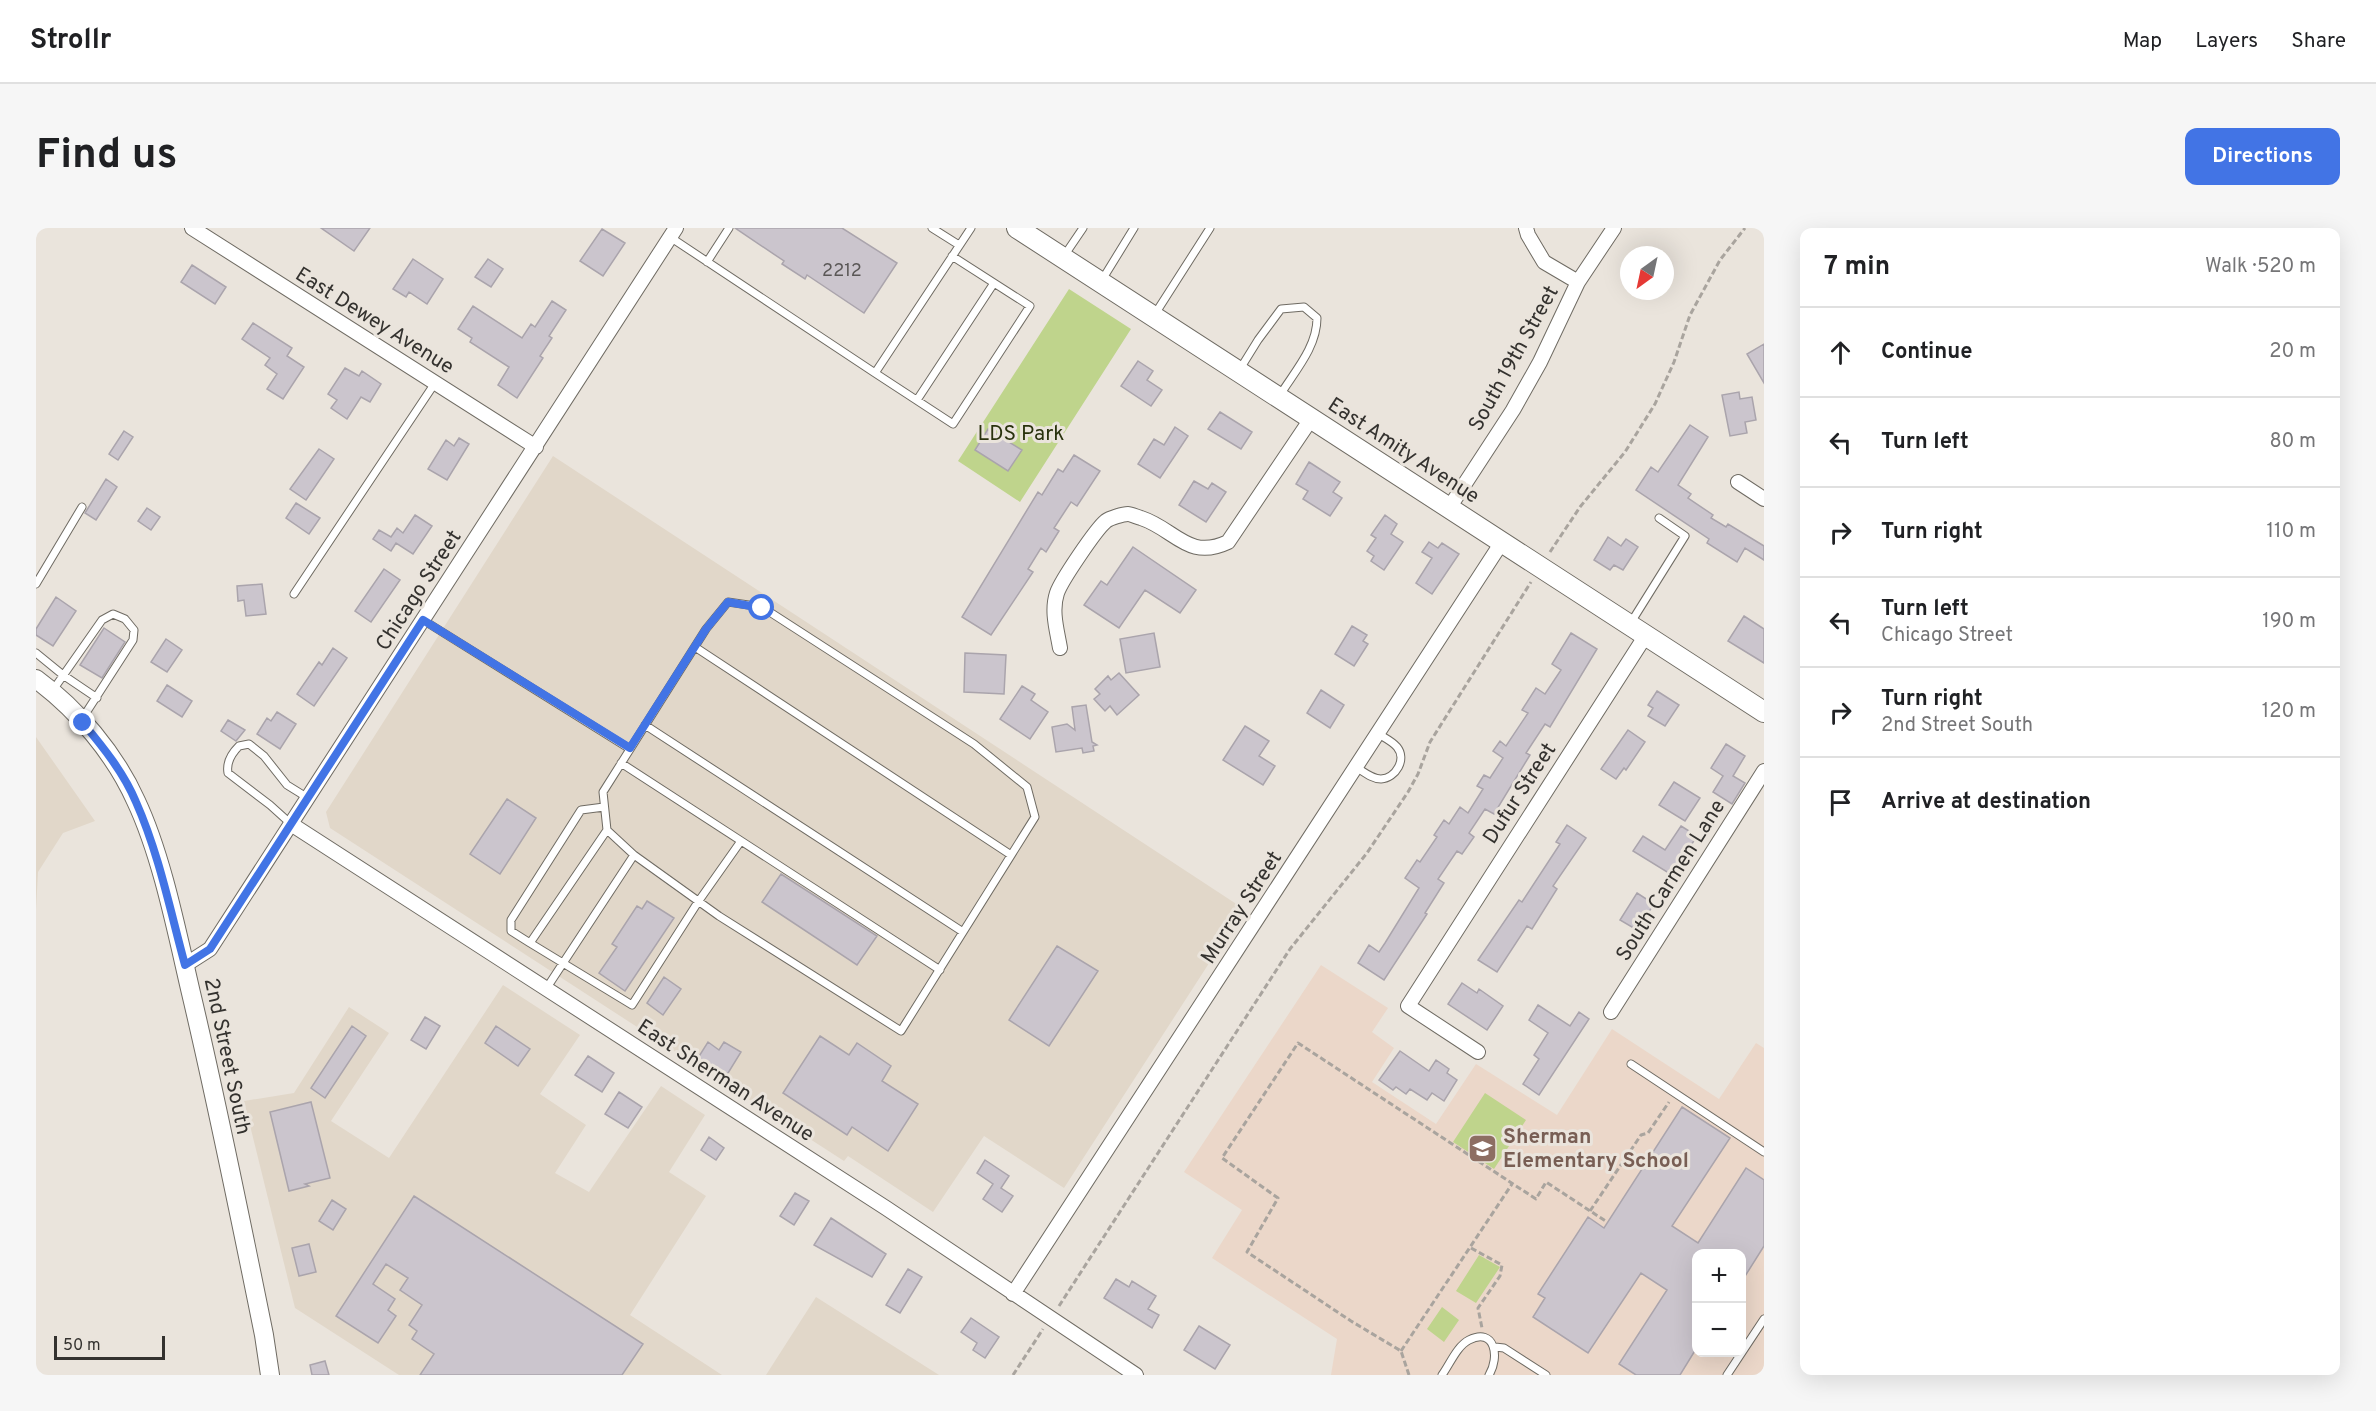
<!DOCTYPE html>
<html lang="en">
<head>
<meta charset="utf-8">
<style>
  body { margin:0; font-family:Overpass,sans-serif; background:#f6f6f6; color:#202124 }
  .controls { position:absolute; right:18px; bottom:18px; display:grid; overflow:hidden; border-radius:12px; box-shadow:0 6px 24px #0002 }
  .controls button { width:54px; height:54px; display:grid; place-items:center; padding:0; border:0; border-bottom:2px solid #e0e0e0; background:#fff; color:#202124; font:30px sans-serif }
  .compass { position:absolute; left:1584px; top:18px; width:54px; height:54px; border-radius:50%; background:#fff; box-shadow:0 6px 24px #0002; rotate:213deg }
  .scale { position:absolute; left:18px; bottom:15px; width:111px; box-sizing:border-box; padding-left:6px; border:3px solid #34322f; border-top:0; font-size:16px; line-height:21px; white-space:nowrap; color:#34322f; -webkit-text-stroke:4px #eae4dc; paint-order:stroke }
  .stop { position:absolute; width:18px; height:18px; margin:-14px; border:4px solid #4274e5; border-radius:50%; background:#fff }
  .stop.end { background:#4274e5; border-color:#fff; box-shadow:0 2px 6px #0008 }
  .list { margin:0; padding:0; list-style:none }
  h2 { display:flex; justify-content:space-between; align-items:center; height:78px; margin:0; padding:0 24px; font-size:26px }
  h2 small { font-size:20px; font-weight:400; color:#757577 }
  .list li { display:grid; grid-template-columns:39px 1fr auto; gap:18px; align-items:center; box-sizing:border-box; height:90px; padding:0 24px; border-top:2px solid #e0e0e0 }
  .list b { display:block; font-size:22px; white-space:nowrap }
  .list p { margin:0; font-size:20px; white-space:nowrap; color:#757577 }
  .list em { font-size:20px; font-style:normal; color:#757577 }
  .icon { flex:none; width:33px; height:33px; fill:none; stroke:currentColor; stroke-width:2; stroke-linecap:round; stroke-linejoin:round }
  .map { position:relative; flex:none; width:1728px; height:1147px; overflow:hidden; border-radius:12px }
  header { display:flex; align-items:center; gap:36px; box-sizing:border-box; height:84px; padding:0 30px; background:#fff; border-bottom:2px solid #e0e0e0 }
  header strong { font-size:28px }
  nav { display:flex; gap:33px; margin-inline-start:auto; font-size:21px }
  .intro { display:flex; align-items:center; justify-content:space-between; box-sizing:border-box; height:144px; padding:0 36px }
  h1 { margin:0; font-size:42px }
  .button { padding:15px 27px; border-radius:12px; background:#4274e5; color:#fff; font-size:21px; font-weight:700 }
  main { display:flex; gap:36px; padding:0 36px }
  aside { flex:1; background:#fff; border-radius:12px; box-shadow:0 6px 24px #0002 }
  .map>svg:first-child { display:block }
</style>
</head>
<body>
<header>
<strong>Strollr</strong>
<nav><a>Map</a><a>Layers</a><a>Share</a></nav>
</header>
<div class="intro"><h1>Find us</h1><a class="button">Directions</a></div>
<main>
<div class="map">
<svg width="1728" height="1147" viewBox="0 0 1728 1147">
  <rect width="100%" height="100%" fill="#eae4dc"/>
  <path fill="#e1d7c9" d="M 517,228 L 1208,681 L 1028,960 L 948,908 L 897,984 L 812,928 L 808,933 L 294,600 L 290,584 Z
    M 0,509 L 59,593 L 27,605 L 2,644 L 0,681 Z
    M 467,757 L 544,807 L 504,866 L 550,897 L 519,945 L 553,964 L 625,858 L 669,887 L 633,944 L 670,968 L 594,1087 L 686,1147 L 363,1147 L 259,1080 L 208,873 L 258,865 L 313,779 L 353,805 L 295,893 L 353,930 Z
    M 780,1069 L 903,1147 L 730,1147 Z"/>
  <path fill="#ebd7c9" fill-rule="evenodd" d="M 1285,737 L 1352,780 L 1336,804 L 1358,820 L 1336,854 L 1400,896 L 1440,836 L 1521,887 L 1576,801 L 1683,871 L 1720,815 L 1728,820 L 1728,1147 L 1295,1147 L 1301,1111 L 1176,1030 L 1206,982 L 1148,944 ZM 1660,1026 L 1706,1026 L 1706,1124 L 1660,1124 Z"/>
  <path fill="#bfd48c" d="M 1033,61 L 1095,101 L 984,274 L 922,233 Z
    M 1449,865 L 1490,892 L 1458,941 L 1417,914 Z
    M 1443,1027 L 1464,1039 L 1440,1075 L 1420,1063 Z
    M 1406,1079 L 1423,1092 L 1408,1114 L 1391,1101 Z"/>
  <path fill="#cbc5cd" stroke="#aaa4ac" stroke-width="1.5" d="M 285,0 L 334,0 L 318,23 Z
    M 699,0 L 806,0 L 861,35 L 828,85 L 771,47 L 769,51 L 746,36 L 748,33 Z
    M 566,1 L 589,15 L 567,48 L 544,33 Z
    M 377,31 L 407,51 L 391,76 L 373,64 L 370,69 L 357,61 Z
    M 452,31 L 467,41 L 455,59 L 439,49 Z
    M 156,37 L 190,59 L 179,76 L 145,54 Z
    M 516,73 L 530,82 L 513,108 L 516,110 L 504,128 L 507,130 L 481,170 L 462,157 L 473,139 L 434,114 L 436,110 L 422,101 L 437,78 L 486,110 L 495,96 L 499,99 Z
    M 217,95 L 256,120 L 251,128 L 268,139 L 247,171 L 231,161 L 241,146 L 229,137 L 234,130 L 206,111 Z
    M 1728,116 L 1728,155 L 1711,126 Z
    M 1102,133 L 1117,143 L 1111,152 L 1126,162 L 1115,178 L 1085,158 Z
    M 309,140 L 323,148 L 326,143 L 345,156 L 334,174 L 325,169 L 311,191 L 295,180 L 301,172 L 292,166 Z
    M 1703,164 L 1704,171 L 1716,169 L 1720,192 L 1709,194 L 1711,205 L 1694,208 L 1686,167 Z
    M 1184,184 L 1216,204 L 1205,221 L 1172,201 Z
    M 1654,197 L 1672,209 L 1642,257 L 1655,266 L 1652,270 L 1677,287 L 1675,290 L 1690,299 L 1692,296 L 1728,318 L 1728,332 L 1709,320 L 1701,334 L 1671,315 L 1673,311 L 1600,262 L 1615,239 L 1622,244 Z
    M 1139,199 L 1152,208 L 1124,250 L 1102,236 L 1118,211 L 1128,217 Z
    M 952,201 L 986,222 L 972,243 L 939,222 Z
    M 88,203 L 97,209 L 82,232 L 73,226 Z
    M 423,210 L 433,216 L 411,252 L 392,241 L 410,212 L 418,218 Z
    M 283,221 L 298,231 L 270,272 L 254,261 Z
    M 1038,227 L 1064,243 L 1041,278 L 1035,274 L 1018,300 L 1023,303 L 1010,324 L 1005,320 L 992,341 L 997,344 L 955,407 L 926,389 L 1002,264 L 1006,267 L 1022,241 L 1027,244 Z
    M 1273,234 L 1304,254 L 1297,264 L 1306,270 L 1294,288 L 1267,271 L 1272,263 L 1260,256 Z
    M 70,251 L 81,259 L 60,292 L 49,285 Z
    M 1158,253 L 1172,261 L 1176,255 L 1190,264 L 1170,294 L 1143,277 Z
    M 260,275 L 284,290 L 273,306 L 250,290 Z
    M 111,280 L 124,289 L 115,302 L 102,293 Z
    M 379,287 L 396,298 L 377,326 L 360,315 L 355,323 L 337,311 L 343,302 L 355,309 L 361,300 L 367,305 Z
    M 1349,287 L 1361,296 L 1355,306 L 1367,314 L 1348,342 L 1335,333 L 1338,328 L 1331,323 L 1340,310 L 1335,307 Z
    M 1572,309 L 1585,318 L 1590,311 L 1602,319 L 1587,342 L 1578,337 L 1574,342 L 1558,332 Z
    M 1393,314 L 1402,320 L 1406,315 L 1423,326 L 1396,366 L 1380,355 L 1396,330 L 1386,324 Z
    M 1097,319 L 1160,362 L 1144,385 L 1109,362 L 1083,400 L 1048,377 L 1065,353 L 1071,357 Z
    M 348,341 L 364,352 L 335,394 L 319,383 Z
    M 226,356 L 230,386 L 210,388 L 208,372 L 202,373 L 201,358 Z
    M 20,369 L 40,383 L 17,418 L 0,407 L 0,401 Z
    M 1708,388 L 1728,401 L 1728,435 L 1692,413 Z
    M 1316,398 L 1331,407 L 1327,413 L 1332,416 L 1318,438 L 1299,426 Z
    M 68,400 L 89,414 L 66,450 L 44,437 Z
    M 1118,405 L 1124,439 L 1090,445 L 1084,411 Z
    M 1535,405 L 1561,421 L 1514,499 L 1509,496 L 1490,525 L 1494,527 L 1458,586 L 1449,581 L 1433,605 L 1438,609 L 1426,626 L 1421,623 L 1402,651 L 1408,655 L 1389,685 L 1391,686 L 1348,752 L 1322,735 L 1333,717 L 1343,724 L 1349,715 L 1383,660 L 1369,650 L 1381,632 L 1384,634 L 1401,609 L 1398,607 L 1408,592 L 1413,596 L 1424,579 L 1432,585 L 1447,561 L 1441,558 L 1448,547 L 1454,550 L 1467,530 L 1457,523 L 1464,513 L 1470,518 L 1492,485 L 1486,482 L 1500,460 L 1509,466 L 1525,442 L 1516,436 Z
    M 130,411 L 146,422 L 131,444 L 115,434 Z
    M 297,420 L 311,430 L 278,478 L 261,466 L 283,434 L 286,437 Z
    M 929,425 L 970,427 L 968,466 L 928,464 Z
    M 1083,445 L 1103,467 L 1081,487 L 1074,478 L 1069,483 L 1058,471 L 1064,466 L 1059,461 L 1072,448 L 1075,452 Z
    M 131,457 L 156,473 L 146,489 L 121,473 Z
    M 986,458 L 999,466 L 995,472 L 1012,484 L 994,511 L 964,491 Z
    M 1285,462 L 1308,477 L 1294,500 L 1271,485 Z
    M 1621,463 L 1643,477 L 1629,498 L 1612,488 L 1617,480 L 1612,477 Z
    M 1050,477 L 1056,514 L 1061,517 L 1057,518 L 1058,523 L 1047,525 L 1046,520 L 1020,524 L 1016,499 L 1031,496 L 1039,502 L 1036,479 Z
    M 241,484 L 260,496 L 244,521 L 221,506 L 231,490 L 235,493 Z
    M 192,492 L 209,502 L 200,513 L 185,503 Z
    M 1209,498 L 1233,513 L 1223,528 L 1239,538 L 1227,557 L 1187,532 Z
    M 1592,502 L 1609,514 L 1590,542 L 1588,540 L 1580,551 L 1565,541 Z
    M 1690,516 L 1709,528 L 1697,548 L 1709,555 L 1696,576 L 1677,564 L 1687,548 L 1675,540 Z
    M 1638,554 L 1664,570 L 1649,593 L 1623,577 Z
    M 471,571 L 500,590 L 464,646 L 434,626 Z
    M 1531,597 L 1550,610 L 1517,658 L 1521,661 L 1496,701 L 1491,698 L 1461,744 L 1442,732 L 1483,672 L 1486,674 L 1524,616 L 1520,614 Z
    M 1645,598 L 1661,608 L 1636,647 L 1597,623 L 1607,608 L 1629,622 Z
    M 745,646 L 841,708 L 821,737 L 726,674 Z
    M 1601,665 L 1618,676 L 1601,702 L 1584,692 Z
    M 611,673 L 638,690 L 589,763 L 563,745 L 581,719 L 576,716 L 601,678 L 606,681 Z
    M 1021,718 L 1062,743 L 1013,818 L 973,792 Z
    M 628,749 L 645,761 L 627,787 L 611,775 Z
    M 1426,755 L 1441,765 L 1443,761 L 1467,778 L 1451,802 L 1412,776 Z
    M 1502,777 L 1534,798 L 1543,784 L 1553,791 L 1503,867 L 1487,856 L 1503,831 L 1498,827 L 1512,805 L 1493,792 Z
    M 389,789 L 404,798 L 390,821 L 375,812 Z
    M 316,798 L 330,808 L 289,870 L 275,860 Z
    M 460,798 L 494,821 L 482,838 L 449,815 Z
    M 784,808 L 813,827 L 821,815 L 855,838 L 846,853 L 882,876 L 852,923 L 816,899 L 811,907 L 747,865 Z
    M 672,814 L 683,822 L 688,814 L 705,824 L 689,850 L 660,833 Z
    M 1364,823 L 1393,843 L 1400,832 L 1413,841 L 1411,845 L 1421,852 L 1408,873 L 1396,865 L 1391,872 L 1374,861 L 1370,866 L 1360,859 L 1357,862 L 1343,852 Z
    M 552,828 L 578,845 L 566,864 L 539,847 Z
    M 583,864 L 606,879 L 592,900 L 569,886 Z
    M 275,874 L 294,950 L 269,956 L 273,958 L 253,963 L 234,884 Z
    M 1646,879 L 1694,910 L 1636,998 L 1662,1015 L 1710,940 L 1728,952 L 1728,1018 L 1706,1053 L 1706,1026 L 1660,1026 L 1660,1121 L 1644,1147 L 1600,1147 L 1583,1136 L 1631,1062 L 1605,1045 L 1552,1125 L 1497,1089 L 1509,1070 L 1502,1066 L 1552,989 L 1568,1000 Z
    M 673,909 L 688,920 L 680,932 L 665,922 Z
    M 949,932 L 973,948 L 965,960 L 977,968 L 966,984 L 947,971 L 957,956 L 941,945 Z
    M 759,965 L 773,973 L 758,997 L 744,988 Z
    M 378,968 L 607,1116 L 586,1147 L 384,1147 L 398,1126 L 376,1111 L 381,1103 L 373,1097 L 386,1077 L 364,1062 L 372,1050 L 350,1036 L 337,1056 L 359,1071 L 352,1082 L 360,1088 L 342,1115 L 300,1088 Z
    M 296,972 L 310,981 L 297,1002 L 283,993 Z
    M 795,990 L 850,1026 L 836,1049 L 778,1017 Z
    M 273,1016 L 280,1044 L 263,1048 L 256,1020 Z
    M 872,1041 L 886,1049 L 864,1085 L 850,1077 Z
    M 1080,1051 L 1093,1059 L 1096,1053 L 1120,1068 L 1112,1081 L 1123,1087 L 1116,1100 L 1068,1070 Z
    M 935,1090 L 963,1109 L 949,1130 L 937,1122 L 941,1115 L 925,1104 Z
    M 1163,1098 L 1194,1117 L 1179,1141 L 1148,1122 Z
    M 289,1133 L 293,1147 L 276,1147 L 274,1137 Z"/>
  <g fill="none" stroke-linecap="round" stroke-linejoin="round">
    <defs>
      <path id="service" d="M 896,0 L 923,17
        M 634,9 L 839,145 L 935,0
        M 1028,28 L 1047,0
        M 671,34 L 693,0
        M 1066,52 L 1098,0
        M 1119,86 L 1174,0
        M 1204,141 L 1222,112 L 1245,81 L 1268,79 L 1281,90 C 1281,119 1259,143 1244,167
        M 839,145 L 917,196 L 994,78 L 916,28
        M 881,172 L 958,55
        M 0,356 L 46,279
        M 258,366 L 399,155
        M 387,392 L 594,521
        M 1594,396 L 1649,308 L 1623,290
        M 659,419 L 975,627
        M 0,425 L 27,447 L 61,470
        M 17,462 L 66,392 L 77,386 L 89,391 L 98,402 L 97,412 L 46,491
        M 609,497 L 927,704
        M 585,535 L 904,742
        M 1320,539 C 1328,544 1336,551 1345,551 C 1360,550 1371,531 1361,519 C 1356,513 1347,509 1341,505
        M 255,596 L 234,577 L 192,545 C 190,534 195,526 203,518 L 213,516 L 228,528 L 251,557 L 272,570
        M 571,602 L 494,715 L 596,777 L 662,674 L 705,613
        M 494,715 L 475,703 L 475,692 L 545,582 L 568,579
        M 510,761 L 598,627 L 683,688 L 865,803 L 999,589 L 991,559 L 938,516 L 726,379 L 692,374 L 670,401 L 567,564 L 571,602 L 598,627
        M 1595,836 L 1728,924
        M 1459,1119 L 1468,1120 L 1510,1147
        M 1406,1147 C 1414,1136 1421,1118 1433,1112 C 1459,1099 1464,1129 1453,1147
        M 1691,1147 L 1728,1091"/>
      <path id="minor" d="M 156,0 L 500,219
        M 1490,0 L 1492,7 L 1508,34 L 1542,54
        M 1702,254 L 1728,271
        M 1413,280 L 1477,182 L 1504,134 L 1542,54 L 1578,0
        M 1024,420 C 1021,402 1015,383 1021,365 C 1025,353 1060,301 1070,293 C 1074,290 1087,286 1092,286 C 1095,286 1101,289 1105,290 C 1139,301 1152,333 1192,314 L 1275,191
        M 255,596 L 850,980 L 1100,1147
        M 149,737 L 174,721 L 640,0
        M 1575,784 L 1728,543
        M 1442,824 L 1372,778 L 1610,407
        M 977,1066 L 1466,314"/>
      <path id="tertiary" d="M 0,451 C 41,481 79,526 100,573 C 126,628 141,705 155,765 C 182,879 205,993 228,1107 L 234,1147"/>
      <path id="secondary" d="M 981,0 L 1728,484"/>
    </defs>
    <use href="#service" stroke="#6f6b63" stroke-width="9"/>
    <use href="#minor" stroke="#6f6b63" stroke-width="16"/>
    <use href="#tertiary" stroke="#6f6b63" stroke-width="20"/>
    <use href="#secondary" stroke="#6f6b63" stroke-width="22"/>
    <path stroke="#a9a49e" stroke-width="3" stroke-dasharray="6 3" stroke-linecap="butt" d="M 1514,324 L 1544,279 L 1589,224 L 1619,176 L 1638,134 L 1654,87 L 1684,32 L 1709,0
      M 1554,983 L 1605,907 L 1612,905 L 1633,874
      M 1435,1020 L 1466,1037 L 1464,1048 L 1442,1080 L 1446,1100
      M 1023,1078 L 1254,721 L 1331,625 L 1372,564 L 1382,546 L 1394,514 L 1495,354
      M 1365,1123 L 1476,956
      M 977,1147 L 1007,1101
      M 1373,1147 L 1365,1123 L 1315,1093 L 1211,1024 L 1242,970 L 1186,930 L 1262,815 L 1500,971 L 1510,954 L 1571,994"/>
    <use href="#service" stroke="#fff" stroke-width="7"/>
    <use href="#minor" stroke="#fff" stroke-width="14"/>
    <use href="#tertiary" stroke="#fff" stroke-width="18"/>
    <use href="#secondary" stroke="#fff" stroke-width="20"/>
  </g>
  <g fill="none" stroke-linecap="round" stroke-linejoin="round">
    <path stroke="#4274e5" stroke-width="8" d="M 47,495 C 67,519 88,545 100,574 C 123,626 134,682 149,737 L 174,721 L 387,392 L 594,520 L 670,401 L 692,374 L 726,380"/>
  </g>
  <defs>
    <symbol id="school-square" viewBox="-11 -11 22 22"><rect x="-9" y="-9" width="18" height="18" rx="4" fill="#8d6e63" stroke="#eae4dc"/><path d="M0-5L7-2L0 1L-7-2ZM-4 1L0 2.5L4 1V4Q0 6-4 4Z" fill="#fff"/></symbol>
  </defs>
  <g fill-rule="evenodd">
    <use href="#school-square" x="1430" y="904" width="33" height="33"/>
  </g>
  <g text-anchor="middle" stroke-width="6" stroke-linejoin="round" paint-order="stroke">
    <g font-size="18" fill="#5a5756">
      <text x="806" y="48">2212</text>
    </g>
    <g font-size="21" fill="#34322f" stroke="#eae4dc">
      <text transform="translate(339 92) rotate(32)" y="7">East Dewey Avenue</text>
      <text transform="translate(1477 130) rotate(-61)" y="7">South 19th Street</text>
      <text transform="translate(1368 222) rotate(33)" y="7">East Amity Avenue</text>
      <text transform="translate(382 362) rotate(-57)" y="7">Chicago Street</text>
      <text transform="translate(1483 565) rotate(-57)" y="7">Dufur Street</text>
      <text transform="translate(1634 652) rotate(-58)" y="7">South Carmen Lane</text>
      <text transform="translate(1205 679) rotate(-57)" y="7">Murray Street</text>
      <text transform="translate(192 828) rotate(78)" y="7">2nd Street South</text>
      <text transform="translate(690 852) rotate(33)" y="7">East Sherman Avenue</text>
    </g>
    <g font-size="21" fill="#29320d" stroke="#eae4dc">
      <text x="985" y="212">LDS Park</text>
    </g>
    <g font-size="21" font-weight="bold" fill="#785e54" stroke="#eae4dc" text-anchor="start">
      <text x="1467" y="915">Sherman<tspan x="1467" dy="24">Elementary School</tspan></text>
    </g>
  </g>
</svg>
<div class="controls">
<button>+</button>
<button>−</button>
</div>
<svg class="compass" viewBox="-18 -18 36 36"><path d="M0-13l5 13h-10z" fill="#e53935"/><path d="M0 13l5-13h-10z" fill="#757577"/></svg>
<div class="scale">50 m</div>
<div class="stop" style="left:726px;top:380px"></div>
<div class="stop end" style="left:47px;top:495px"></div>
</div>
<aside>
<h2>7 min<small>Walk · 520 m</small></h2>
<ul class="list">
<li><svg class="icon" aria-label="ahead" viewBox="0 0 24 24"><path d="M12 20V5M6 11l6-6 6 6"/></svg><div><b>Continue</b></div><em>20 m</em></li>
<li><svg class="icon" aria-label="left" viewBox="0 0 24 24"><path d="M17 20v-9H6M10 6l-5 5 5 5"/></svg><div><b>Turn left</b></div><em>80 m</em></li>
<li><svg class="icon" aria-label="right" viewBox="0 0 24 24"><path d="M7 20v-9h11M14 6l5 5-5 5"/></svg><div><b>Turn right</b></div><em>110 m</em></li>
<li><svg class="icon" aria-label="left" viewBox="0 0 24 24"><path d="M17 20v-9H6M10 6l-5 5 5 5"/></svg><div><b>Turn left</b><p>Chicago Street</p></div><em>190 m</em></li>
<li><svg class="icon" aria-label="right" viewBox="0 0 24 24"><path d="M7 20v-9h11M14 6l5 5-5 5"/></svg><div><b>Turn right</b><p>2nd Street South</p></div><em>120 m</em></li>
<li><svg class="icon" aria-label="arrive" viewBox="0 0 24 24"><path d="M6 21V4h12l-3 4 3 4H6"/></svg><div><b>Arrive at destination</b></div></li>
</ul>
</aside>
</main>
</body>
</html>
